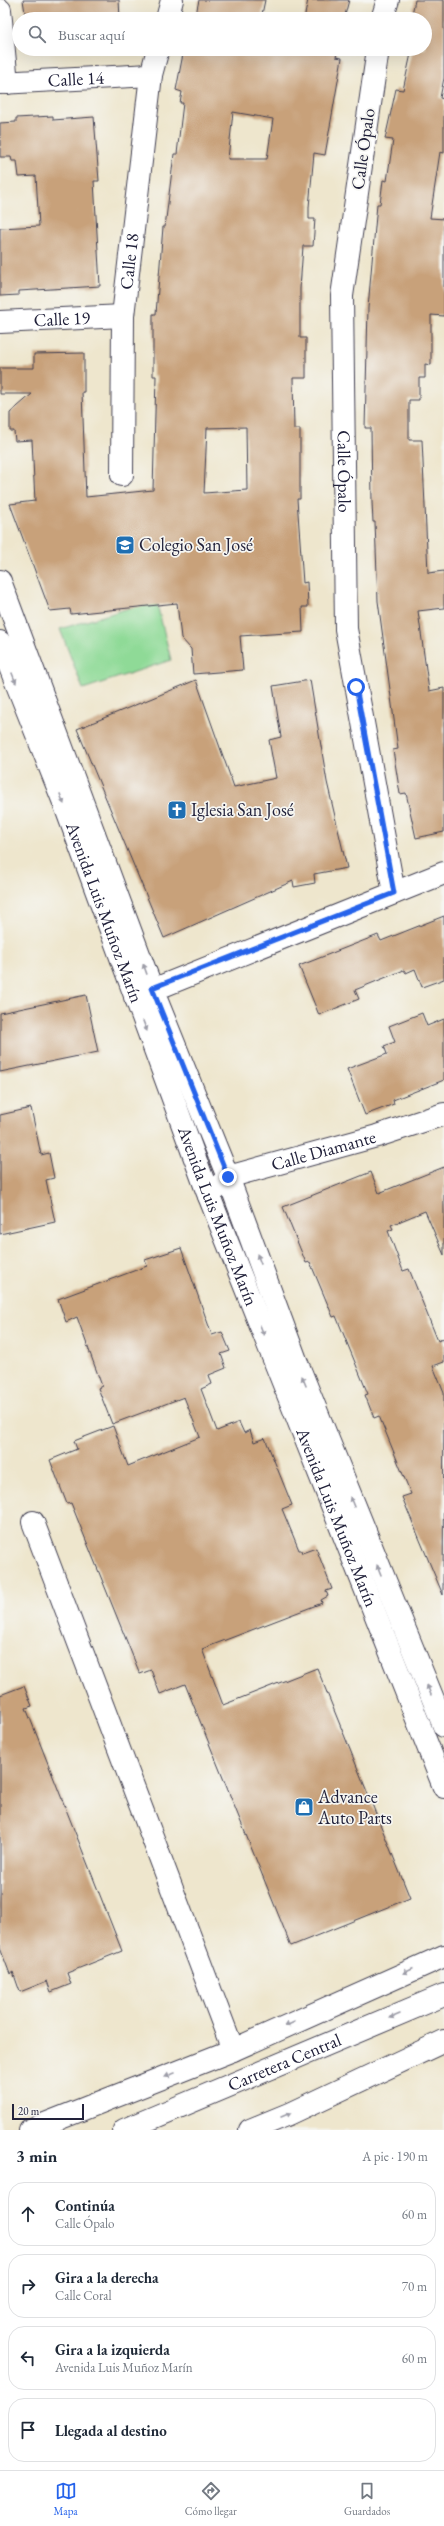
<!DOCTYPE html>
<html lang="es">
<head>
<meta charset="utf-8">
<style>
  body { margin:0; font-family:"EB Garamond",serif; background:#f6f6f7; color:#1f2937 }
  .scale { position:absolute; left:12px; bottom:10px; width:72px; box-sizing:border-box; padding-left:4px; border:2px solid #22223b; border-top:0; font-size:11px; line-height:14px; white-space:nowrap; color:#22223b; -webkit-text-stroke:3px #f6f6f2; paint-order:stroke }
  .stop { position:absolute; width:12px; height:12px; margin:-9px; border:3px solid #2563eb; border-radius:50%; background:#fff }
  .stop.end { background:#2563eb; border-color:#fff; box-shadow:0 1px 4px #0008 }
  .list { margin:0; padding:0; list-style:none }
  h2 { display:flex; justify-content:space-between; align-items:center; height:52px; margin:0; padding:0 16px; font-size:17px }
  h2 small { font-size:13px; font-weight:400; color:#747a83 }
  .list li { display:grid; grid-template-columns:26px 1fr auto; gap:12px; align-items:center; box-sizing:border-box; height:64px; margin:0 8px 8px; padding:0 8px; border:1px solid #e0e1e3; border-radius:16px }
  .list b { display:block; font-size:15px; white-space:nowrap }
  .list p { margin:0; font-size:13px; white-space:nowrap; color:#747a83 }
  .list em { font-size:13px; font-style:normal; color:#747a83 }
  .icon { flex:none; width:22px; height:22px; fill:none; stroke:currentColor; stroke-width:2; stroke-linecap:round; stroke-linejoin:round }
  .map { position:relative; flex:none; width:444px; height:2130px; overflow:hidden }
  .search { position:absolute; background:#fff; box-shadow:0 4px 16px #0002; left:12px; right:12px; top:12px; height:44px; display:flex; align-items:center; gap:10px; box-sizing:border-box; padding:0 14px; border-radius:22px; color:#747a83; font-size:15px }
  .sheet { height:340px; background:#fff }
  nav { display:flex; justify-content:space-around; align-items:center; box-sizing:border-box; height:56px; border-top:1px solid #e0e1e3; background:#fff; font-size:11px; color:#747a83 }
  nav a { display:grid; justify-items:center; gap:2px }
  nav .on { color:#2563eb }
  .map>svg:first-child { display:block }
</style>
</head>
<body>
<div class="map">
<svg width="444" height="2130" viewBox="0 0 444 2130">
  <rect width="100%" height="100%" fill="#f6f6f2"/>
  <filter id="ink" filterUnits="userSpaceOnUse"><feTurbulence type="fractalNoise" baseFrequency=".025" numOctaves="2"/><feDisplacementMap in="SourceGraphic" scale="8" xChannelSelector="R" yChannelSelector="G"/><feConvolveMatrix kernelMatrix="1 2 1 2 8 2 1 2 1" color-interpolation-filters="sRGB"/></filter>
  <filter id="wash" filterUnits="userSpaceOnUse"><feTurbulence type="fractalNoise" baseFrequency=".012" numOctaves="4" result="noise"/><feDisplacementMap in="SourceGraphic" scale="16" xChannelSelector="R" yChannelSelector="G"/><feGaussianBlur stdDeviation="0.9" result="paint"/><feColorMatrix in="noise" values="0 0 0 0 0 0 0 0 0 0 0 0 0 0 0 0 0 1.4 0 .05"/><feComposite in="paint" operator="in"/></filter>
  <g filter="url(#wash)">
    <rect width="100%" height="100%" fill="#eee6cd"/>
    <path fill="#8fda97" stroke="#587e69" d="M 156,600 L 171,660 L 83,689 L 60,629 Z"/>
    <g id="blocks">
      <path fill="#c8a17a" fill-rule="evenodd" d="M 23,0 L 119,0 L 120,19 L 26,19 Z
        M 199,0 L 265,0 L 261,19 L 195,19 Z
        M 308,0 L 349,0 L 344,19 L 304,19 Z
        M 415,0 L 444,0 L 444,78 L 440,98 L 444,99 L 444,153 L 440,152 L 430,218 L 444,219 L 444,316 L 431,315 L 431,365 L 425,364 L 425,378 L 419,378 L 419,400 L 409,400 L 409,440 L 422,440 L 428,573 L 444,571 L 444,608 L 418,611 L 429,691 L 444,688 L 444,832 L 416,838 L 406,793 L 400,794 L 393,750 L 398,749 L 378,601 L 375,522 L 373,522 L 372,502 L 371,428 L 365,428 L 368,308 L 377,204 L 380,204 L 383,180 L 387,181 L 393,140 L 385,139 L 396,89 L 403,90 L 412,49 L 425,49 L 425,19 L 411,19 Z
        M 184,49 L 338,49 L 336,57 L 342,58 L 325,155 L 314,153 L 309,207 L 309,219 L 315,219 L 313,246 L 303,246 L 300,289 L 300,338 L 306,338 L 306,378 L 293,378 L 294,429 L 300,429 L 300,499 L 297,499 L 303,583 L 307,582 L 308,607 L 302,607 L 303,632 L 240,636 L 243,670 L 193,674 L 191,649 L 181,638 L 177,603 L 71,614 L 70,609 L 50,611 L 10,504 L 35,501 L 32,440 L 15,441 L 14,431 L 10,431 L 10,413 L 32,394 L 0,394 L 0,368 L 34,368 L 34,354 L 84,353 L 84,392 L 82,392 L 86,497 L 153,490 L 156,376 L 153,376 L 153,314 L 156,314 L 163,227 L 165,227 L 174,154 L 177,154 L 183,103 L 180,103 L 182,92 L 176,90 ZM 233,112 L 273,119 L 267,159 L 228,159 ZM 246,427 L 247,490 L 204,493 L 207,428 Z
        M 53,116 L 53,120 L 94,117 L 99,181 L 94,181 L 100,286 L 19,291 L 19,295 L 0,296 L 0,228 L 39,226 L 36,176 L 19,177 L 17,161 L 12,161 L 11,157 L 0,157 L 0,123 L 16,122 L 16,118 Z
        M 196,680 L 234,787 L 276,778 L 269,740 L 281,737 L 273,686 L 310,680 L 327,782 L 347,868 L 314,874 L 315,883 L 294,887 L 293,881 L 164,938 L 77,729 Z
        M 444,916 L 444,979 L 422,987 L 415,969 L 406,973 L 404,970 L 355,990 L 359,999 L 319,1015 L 299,966 L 378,935 L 381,941 Z
        M 86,995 L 98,1052 L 0,1072 L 0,1013 Z
        M 422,1013 L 427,1026 L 444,1019 L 444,1080 L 393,1100 L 394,1104 L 365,1115 L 347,1069 L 387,1054 L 384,1046 L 395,1042 L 389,1026 Z
        M 31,1108 L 41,1155 L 49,1153 L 54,1178 L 46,1180 L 55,1222 L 0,1234 L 0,1115 Z
        M 444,1167 L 444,1255 L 425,1211 L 391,1225 L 393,1229 L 388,1231 L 403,1271 L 409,1269 L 438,1341 L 444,1338 L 444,1362 L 433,1366 L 444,1393 L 443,1595 L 402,1497 L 411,1494 L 379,1416 L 374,1418 L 365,1395 L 368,1394 L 336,1316 L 333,1317 L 310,1262 L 306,1263 L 283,1207 L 371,1172 L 379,1193 Z
        M 181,1248 L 212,1335 L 222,1332 L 230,1351 L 221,1354 L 226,1368 L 209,1375 L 212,1384 L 201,1389 L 217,1431 L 239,1422 L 244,1433 L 250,1430 L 254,1442 L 265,1438 L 292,1505 L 282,1509 L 299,1550 L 301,1550 L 302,1553 L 316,1548 L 332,1589 L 326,1591 L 328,1596 L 321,1600 L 322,1603 L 202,1649 L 223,1705 L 317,1668 L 410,1898 L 291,1946 L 185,1684 L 160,1694 L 151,1670 L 140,1674 L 71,1503 L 67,1504 L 50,1460 L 77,1449 L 74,1441 L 113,1426 L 128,1466 L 200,1437 L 184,1397 L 112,1424 L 98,1388 L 102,1386 L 77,1317 L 66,1322 L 58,1299 L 147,1266 L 145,1260 Z
        M 24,1686 L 32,1706 L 26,1708 L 122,1951 L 67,1973 L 71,1984 L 51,1992 L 47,1981 L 20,1992 L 13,1972 L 10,1974 L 0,1948 L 0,1695 Z"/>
    </g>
  </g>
  <g filter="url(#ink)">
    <use href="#blocks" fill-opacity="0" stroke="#413f51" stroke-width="1"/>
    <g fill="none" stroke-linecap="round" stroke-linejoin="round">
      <defs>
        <g id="minor">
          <path d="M 0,10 L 7,83"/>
          <path d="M 167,19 L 172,0"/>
          <path d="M 382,19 L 388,0"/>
          <path id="s1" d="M 378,49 L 342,296 L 346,629 L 394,893"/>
          <path id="s2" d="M 0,83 L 151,75"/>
          <path id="s3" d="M 0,322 L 123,316"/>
          <path id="s4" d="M 122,475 L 123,316 L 151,75 L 158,49"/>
          <path d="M 135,997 L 444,873"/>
          <path id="s5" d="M 209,1196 L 228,1177 L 377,1136 L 444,1114"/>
          <path d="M 33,1522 L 233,2050"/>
          <path d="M 30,2130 L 233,2050 L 444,1956"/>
        </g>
        <g id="primary">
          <path d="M 0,581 L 152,989 L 228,1177 L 297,1363 L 444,1726"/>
          <path id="s6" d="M 0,642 L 63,800 L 207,1191 L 444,1787"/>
          <path id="s7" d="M 124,2130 L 444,1995"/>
          <path d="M 250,2130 L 289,2114 L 444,2041"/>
        </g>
      </defs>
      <use href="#minor" stroke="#413f51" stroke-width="24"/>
      <use href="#primary" stroke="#413f51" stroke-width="24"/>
      <use href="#minor" stroke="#fff" stroke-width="22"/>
      <use href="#primary" stroke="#fff" stroke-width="22"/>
    </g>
    <defs><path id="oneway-solid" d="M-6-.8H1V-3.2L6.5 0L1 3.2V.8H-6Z"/></defs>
    <g fill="#9c9ca7">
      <use href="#oneway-solid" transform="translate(14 678) rotate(68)"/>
      <use href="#oneway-solid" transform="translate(62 799) rotate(69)"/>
      <use href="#oneway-solid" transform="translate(145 969) rotate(-110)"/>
      <use href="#oneway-solid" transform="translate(145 1026) rotate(69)"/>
      <use href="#oneway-solid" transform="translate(259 1259) rotate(-111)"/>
      <use href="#oneway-solid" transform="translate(262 1330) rotate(68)"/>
      <use href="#oneway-solid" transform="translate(304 1381) rotate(-112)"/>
      <use href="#oneway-solid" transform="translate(352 1502) rotate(-112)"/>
      <use href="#oneway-solid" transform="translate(379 1570) rotate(-112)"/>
      <use href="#oneway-solid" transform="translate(429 1690) rotate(-112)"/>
      <use href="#oneway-solid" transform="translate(408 1971) rotate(156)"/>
      <use href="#oneway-solid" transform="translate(395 2016) rotate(157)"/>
      <use href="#oneway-solid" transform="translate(290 2024) rotate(156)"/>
      <use href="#oneway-solid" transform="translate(170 2075) rotate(158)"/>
      <use href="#oneway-solid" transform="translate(286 2115) rotate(-23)"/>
    </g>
  </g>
  <g fill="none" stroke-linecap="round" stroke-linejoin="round" filter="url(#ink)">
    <path stroke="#2563eb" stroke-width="5" d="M 228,1177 L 152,988 L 394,893 L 356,687"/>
  </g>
  <defs>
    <symbol id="school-square" viewBox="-11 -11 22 22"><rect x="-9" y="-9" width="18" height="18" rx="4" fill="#1f6fb2" stroke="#f6f6f2"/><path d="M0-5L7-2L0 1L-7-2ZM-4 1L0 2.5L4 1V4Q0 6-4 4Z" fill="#fff"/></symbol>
    <symbol id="church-square" viewBox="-11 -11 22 22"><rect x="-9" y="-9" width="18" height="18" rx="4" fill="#1f6fb2" stroke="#f6f6f2"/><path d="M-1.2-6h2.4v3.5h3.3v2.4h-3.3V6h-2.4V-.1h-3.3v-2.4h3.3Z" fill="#fff"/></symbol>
    <symbol id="shop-square" viewBox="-11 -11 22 22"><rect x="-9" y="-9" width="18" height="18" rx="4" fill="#1f6fb2" stroke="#f6f6f2"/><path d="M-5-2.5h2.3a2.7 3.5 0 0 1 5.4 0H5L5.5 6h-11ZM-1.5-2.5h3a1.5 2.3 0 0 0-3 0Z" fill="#fff"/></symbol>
  </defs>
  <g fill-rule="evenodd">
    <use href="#school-square" x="114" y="534" width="22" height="22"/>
    <use href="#church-square" x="166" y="799" width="22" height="22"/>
    <use href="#shop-square" x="293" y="1796" width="22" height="22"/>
  </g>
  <g text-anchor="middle" stroke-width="3.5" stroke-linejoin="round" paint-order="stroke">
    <g font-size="18" fill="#22223b" stroke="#f6f6f2">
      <text dy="6" stroke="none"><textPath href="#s2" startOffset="76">Calle 14</textPath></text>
      <text transform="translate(363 149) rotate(-82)" y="6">Calle Ópalo</text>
      <text dy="6" stroke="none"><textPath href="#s4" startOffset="214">Calle 18</textPath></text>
      <text dy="6" stroke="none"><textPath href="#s3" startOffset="62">Calle 19</textPath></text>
      <text dy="6" stroke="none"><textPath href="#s1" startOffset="425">Calle Ópalo</textPath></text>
      <text dy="6" stroke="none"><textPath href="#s6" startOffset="290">Avenida Luis Muñoz Marín</textPath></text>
      <text dy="6" stroke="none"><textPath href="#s5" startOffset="126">Calle Diamante</textPath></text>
      <text dy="6" stroke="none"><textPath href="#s6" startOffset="614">Avenida Luis Muñoz Marín</textPath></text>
      <text dy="6" stroke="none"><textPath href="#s6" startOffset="938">Avenida Luis Muñoz Marín</textPath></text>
      <text dy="6" stroke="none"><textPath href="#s7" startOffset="174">Carretera Central</textPath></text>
    </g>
    <g font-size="18" fill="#22223b" stroke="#f6f6f2" text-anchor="start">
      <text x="139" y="551">Colegio San José</text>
      <text x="191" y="816">Iglesia San José</text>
      <text x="318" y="1803">Advance<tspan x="318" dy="21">Auto Parts</tspan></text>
    </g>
  </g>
</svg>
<div class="scale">20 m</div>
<div class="stop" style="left:356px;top:687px"></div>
<div class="stop end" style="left:228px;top:1177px"></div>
<div class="search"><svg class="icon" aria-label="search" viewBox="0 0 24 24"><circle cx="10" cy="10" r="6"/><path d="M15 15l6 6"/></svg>Buscar aquí</div>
</div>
<section class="sheet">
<h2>3 min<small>A pie · 190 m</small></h2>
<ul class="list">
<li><svg class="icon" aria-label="ahead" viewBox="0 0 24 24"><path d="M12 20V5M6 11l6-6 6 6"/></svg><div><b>Continúa</b><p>Calle Ópalo</p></div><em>60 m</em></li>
<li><svg class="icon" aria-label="right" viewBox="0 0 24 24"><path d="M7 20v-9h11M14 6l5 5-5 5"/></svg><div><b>Gira a la derecha</b><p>Calle Coral</p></div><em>70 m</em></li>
<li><svg class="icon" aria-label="left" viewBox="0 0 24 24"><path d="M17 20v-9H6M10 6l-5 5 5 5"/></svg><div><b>Gira a la izquierda</b><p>Avenida Luis Muñoz Marín</p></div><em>60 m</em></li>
<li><svg class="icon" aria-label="arrive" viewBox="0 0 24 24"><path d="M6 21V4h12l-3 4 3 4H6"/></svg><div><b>Llegada al destino</b></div></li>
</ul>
</section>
<nav>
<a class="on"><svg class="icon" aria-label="map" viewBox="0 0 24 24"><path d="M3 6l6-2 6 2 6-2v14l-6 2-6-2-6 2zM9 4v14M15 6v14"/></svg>Mapa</a>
<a><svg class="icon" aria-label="directions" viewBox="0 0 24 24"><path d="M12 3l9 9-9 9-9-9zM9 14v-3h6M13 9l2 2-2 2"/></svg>Cómo llegar</a>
<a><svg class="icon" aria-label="saved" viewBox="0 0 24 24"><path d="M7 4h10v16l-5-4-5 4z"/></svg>Guardados</a>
</nav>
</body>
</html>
